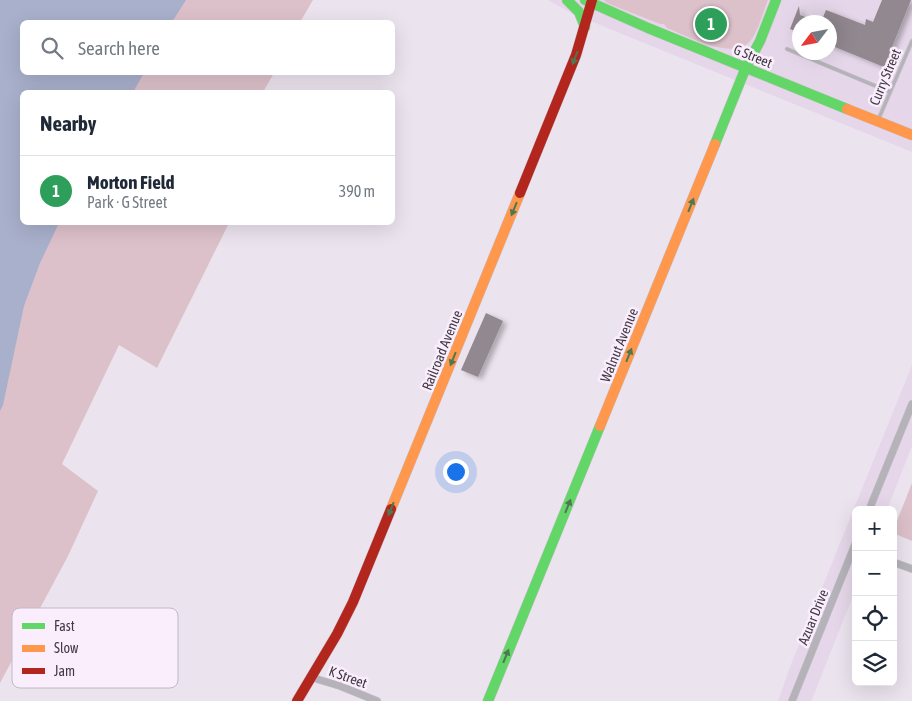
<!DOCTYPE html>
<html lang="en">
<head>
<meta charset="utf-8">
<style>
  body { margin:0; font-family:"Asap Condensed",sans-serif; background:#f6f6f7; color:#1f2937 }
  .controls { position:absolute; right:15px; bottom:15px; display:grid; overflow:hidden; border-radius:8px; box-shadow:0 5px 20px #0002 }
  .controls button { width:45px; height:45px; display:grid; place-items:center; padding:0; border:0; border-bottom:1px solid #e0e1e3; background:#fff; color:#1f2937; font:25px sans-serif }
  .compass { position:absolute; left:792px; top:15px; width:45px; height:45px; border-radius:50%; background:#fff; box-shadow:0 5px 20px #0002; rotate:238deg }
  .you { position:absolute; left:455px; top:471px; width:18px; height:18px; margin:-12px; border:4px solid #fff; border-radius:50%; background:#1a73e8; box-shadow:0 0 0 8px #1a73e833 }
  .badge { display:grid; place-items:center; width:32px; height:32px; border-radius:50%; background:#7c757e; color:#fff; font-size:16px; font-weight:700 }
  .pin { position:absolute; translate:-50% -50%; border:2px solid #fff; box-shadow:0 1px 5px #0006 }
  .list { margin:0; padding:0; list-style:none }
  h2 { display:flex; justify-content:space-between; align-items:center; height:65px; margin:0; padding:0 20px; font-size:21px }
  h2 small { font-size:16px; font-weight:400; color:#747a83 }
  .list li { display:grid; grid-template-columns:32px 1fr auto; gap:15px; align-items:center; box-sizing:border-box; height:70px; padding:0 20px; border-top:1px solid #e0e1e3 }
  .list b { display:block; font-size:19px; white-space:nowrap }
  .list p { margin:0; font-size:16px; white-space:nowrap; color:#747a83 }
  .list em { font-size:16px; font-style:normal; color:#747a83 }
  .icon { flex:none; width:28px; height:28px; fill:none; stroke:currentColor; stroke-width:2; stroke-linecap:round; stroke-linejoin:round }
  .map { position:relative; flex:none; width:912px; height:701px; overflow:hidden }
  .search { position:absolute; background:#fff; box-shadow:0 5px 20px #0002; left:20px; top:20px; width:375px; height:55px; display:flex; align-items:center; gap:12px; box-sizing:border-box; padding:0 18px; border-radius:8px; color:#747a83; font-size:19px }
  .panel { position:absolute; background:#fff; box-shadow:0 5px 20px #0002; left:20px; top:90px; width:375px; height:135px; border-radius:8px }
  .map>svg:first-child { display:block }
</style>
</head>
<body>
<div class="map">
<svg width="912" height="701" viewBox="0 0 912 701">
  <defs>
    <filter id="shadow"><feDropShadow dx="4" dy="2.5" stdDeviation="2.5" flood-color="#0004"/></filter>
  </defs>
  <rect width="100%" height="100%" fill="#ebe3ee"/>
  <path fill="#e5d7e9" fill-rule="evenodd" d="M 548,0 L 912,0 L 912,152 L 573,14 ZM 800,22 L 830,22 L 830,52 L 800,52 Z
    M 912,365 L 912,446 L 887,510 L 856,510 L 856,588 L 813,697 L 811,701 L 778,701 L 790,667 Z"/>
  <path fill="#ddc1ca" d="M 169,0 L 313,0 L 300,22 L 156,22 Z
    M 604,0 L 768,0 C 764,10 757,33 751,40 C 734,62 687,36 667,28 L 664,24 L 660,24 L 607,3 Z
    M 122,73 L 274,73 L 263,92 L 112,92 Z
    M 45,223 L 229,223 L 157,368 L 119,345 L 62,464 L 98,491 L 68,556 L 0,683 L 0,368 Z
    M 912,483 L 912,541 L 893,533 L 893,531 Z"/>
  <path fill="#a9b0cb" d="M 0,0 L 186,0 L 172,22 L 22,22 L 22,72 L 144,73 L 133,92 L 22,92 L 22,222 L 59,223 L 40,263 L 24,306 L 3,405 L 0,411 Z"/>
  <path fill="#928890" filter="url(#shadow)" d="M 882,0 L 911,0 L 884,67 L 830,45 L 830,22 L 821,22 L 826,10 L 865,25 L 866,19 L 873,22 Z
    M 799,6 L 800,15 L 818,22 L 800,22 L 800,33 L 790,29 Z
    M 486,313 L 503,321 L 478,377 L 461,370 Z"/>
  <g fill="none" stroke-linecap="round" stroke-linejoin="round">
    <defs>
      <path id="lane" d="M 787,49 L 890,92
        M 879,118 L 912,41"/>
      <path id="street" d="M 869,510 L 912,404
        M 893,562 L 912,569
        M 310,677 L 340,686 L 377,701
        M 792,701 L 856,542"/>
      <path id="fast" d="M 567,0 L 579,12 L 585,27
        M 585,0 L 648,28 L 847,109
        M 715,144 L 746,67 L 760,41 L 776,0
        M 488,701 L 600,426"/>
      <path id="slow" d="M 847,109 L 912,135
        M 600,426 L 715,144
        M 391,509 L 520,193"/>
      <path id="jam" d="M 520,193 L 576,55 L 592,0
        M 297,701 L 337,634 L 353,602 L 391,509"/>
    </defs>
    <use href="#lane" stroke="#c8c2cb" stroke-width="4.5"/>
    <use href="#street" stroke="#c8c2cb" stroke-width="8"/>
    <use href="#fast" stroke="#c8c2cb" stroke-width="11"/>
    <use href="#slow" stroke="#c8c2cb" stroke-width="11"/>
    <use href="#jam" stroke="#c8c2cb" stroke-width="11"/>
    <use href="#lane" stroke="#b5b3b9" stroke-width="3"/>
    <use href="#street" stroke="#b5b3b9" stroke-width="7"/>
    <use href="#fast" stroke="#63d668" stroke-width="10"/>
    <use href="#slow" stroke="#ff974d" stroke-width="10"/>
    <use href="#jam" stroke="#b3261e" stroke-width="10"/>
  </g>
  <defs><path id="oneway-solid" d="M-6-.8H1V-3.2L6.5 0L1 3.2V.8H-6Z" transform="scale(1.25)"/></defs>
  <g fill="#4e7851">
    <use href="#oneway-solid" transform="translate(575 58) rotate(111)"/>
    <use href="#oneway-solid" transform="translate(691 205) rotate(-68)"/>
    <use href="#oneway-solid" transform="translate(514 209) rotate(112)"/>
    <use href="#oneway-solid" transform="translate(629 355) rotate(-68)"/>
    <use href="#oneway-solid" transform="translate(453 359) rotate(112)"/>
    <use href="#oneway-solid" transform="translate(568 506) rotate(-68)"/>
    <use href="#oneway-solid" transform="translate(391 509) rotate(112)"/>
    <use href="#oneway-solid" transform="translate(506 656) rotate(-68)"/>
  </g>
  <g text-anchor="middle" stroke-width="5" stroke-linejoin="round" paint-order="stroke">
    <g font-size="14" fill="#403a42" stroke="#faeefd">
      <text transform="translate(753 56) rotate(22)" y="5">G Street</text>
      <text transform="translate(885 77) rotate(-67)" y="5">Curry Street</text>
      <text transform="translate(619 345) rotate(-68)" y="5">Walnut Avenue</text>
      <text transform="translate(442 350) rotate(-68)" y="5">Railroad Avenue</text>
      <text transform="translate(813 617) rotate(-68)" y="5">Azuar Drive</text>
      <text transform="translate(348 677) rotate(20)" y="5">K Street</text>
    </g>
  </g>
  <rect x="12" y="608" width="166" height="80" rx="8" fill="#faeefd" stroke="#c2b8c5" stroke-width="1"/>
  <rect x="22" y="623" width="23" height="6" fill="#63d668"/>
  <rect x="22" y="645" width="23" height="7" fill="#ff974d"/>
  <rect x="22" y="668" width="23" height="6" fill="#b3261e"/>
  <g font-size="14" fill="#403a42">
    <text x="54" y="631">Fast</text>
    <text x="54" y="653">Slow</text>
    <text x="54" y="676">Jam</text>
  </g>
</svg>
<div class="controls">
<button>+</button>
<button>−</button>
<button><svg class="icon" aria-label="locate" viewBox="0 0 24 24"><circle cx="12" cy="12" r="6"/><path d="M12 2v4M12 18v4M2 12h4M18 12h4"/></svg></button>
<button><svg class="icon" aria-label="layers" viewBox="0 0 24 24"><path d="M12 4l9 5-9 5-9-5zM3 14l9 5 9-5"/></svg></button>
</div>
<svg class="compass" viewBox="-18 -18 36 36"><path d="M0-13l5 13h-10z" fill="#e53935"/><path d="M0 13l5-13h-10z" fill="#747a83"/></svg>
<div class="you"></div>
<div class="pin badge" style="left:711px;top:24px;background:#2e9e5b">1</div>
<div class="search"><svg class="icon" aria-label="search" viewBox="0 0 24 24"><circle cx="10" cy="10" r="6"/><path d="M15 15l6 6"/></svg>Search here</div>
<section class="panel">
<h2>Nearby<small></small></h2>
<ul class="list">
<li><span class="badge" style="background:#2e9e5b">1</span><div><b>Morton Field</b><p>Park · G Street</p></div><em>390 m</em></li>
</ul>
</section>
</div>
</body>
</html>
